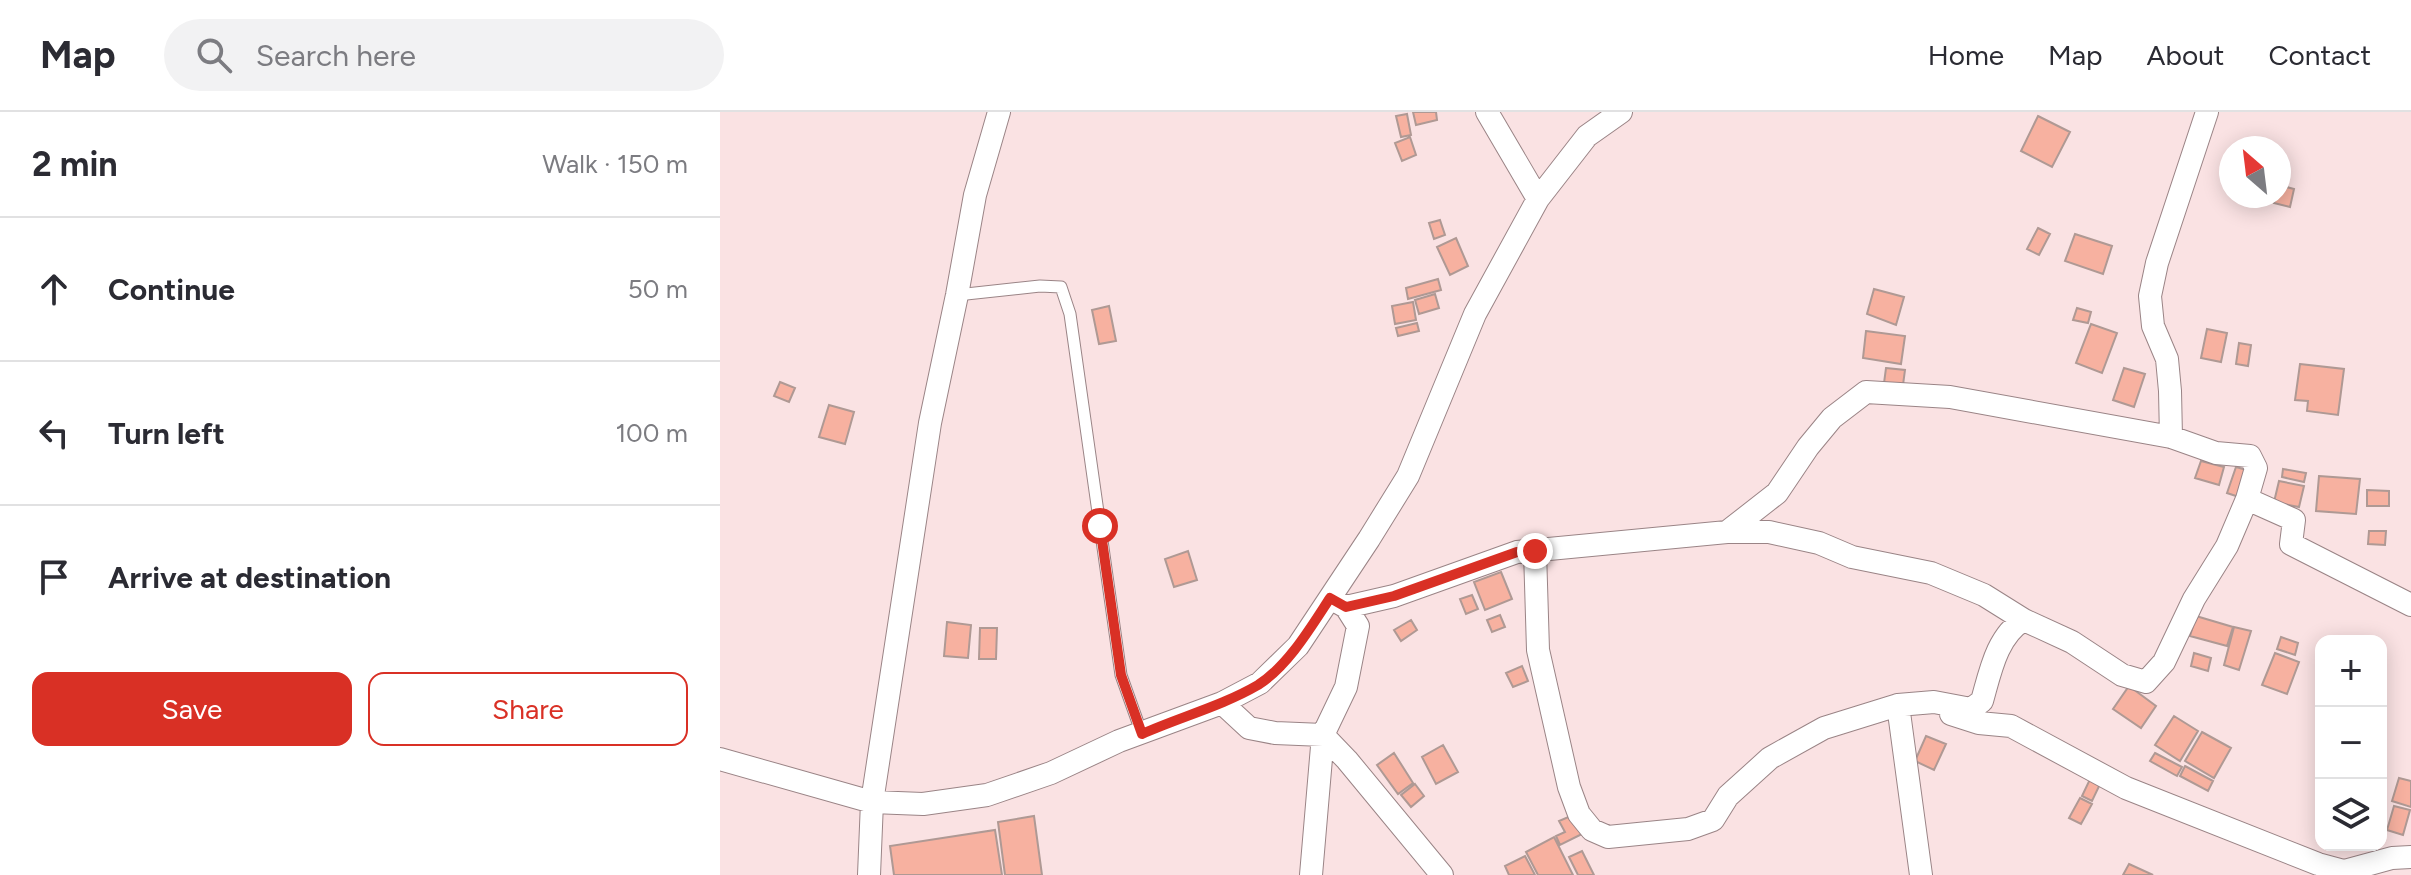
<!DOCTYPE html>
<html lang="en">
<head>
<meta charset="utf-8">
<style>
  body { margin:0; font-family:Figtree,sans-serif; background:#f2f2f3; color:#2b2b33 }
  .controls { position:absolute; right:24px; bottom:24px; display:grid; overflow:hidden; border-radius:16px; box-shadow:0 4px 20px #0003 }
  .controls button { width:72px; height:72px; display:grid; place-items:center; padding:0; border:0; border-bottom:2px solid #e1e1e2; background:#fff; color:#2b2b33; font:40px sans-serif }
  .compass { position:absolute; left:1499px; top:24px; width:72px; height:72px; border-radius:50%; background:#fff; box-shadow:0 4px 20px #0003; rotate:332deg }
  .stop { position:absolute; width:24px; height:24px; margin:-18px; border:6px solid #d93025; border-radius:50%; background:#fff }
  .stop.end { background:#d93025; border-color:#fff; box-shadow:0 2px 8px #0008 }
  .list { margin:0; padding:0; list-style:none }
  h2 { display:flex; justify-content:space-between; align-items:center; height:104px; margin:0; padding:0 32px; font-size:34px }
  h2 small { font-size:26px; font-weight:400; color:#7c7c81 }
  .list li { display:grid; grid-template-columns:52px 1fr auto; gap:24px; align-items:center; box-sizing:border-box; height:144px; padding:0 32px; border-top:2px solid #e1e1e2 }
  .list b { display:block; font-size:30px; white-space:nowrap }
  .list em { font-size:26px; font-style:normal; color:#7c7c81 }
  .actions { display:flex; gap:16px; padding:24px 32px }
  .actions a { flex:1; padding:18px 0; border:2px solid #d93025; border-radius:16px; text-align:center; font-size:28px; color:#d93025 }
  .actions .main { background:#d93025; color:#fff }
  .icon { flex:none; width:44px; height:44px; fill:none; stroke:currentColor; stroke-width:2; stroke-linecap:round; stroke-linejoin:round }
  .map { position:relative; flex:none; width:1691px; height:763px; overflow:hidden }
  header { display:flex; align-items:center; gap:48px; box-sizing:border-box; height:112px; padding:0 40px; background:#fff; border-bottom:2px solid #e1e1e2 }
  header strong { font-size:38px }
  nav { display:flex; gap:44px; margin-inline-start:auto; font-size:28px }
  .search { width:560px; height:72px; background:#f2f2f3; display:flex; align-items:center; gap:20px; box-sizing:border-box; padding:0 28px; border-radius:44px; color:#7c7c81; font-size:30px }
  main { display:flex }
  aside { flex:1; background:#fff }
  .map>svg:first-child { display:block }
</style>
</head>
<body>
<header>
<strong>Map</strong>
<div class="search"><svg class="icon" aria-label="search" viewBox="0 0 24 24"><circle cx="10" cy="10" r="6"/><path d="M15 15l6 6"/></svg>Search here</div>
<nav><a>Home</a><a>Map</a><a>About</a><a>Contact</a></nav>
</header>
<main>
<aside>
<h2>2 min<small>Walk · 150 m</small></h2>
<ul class="list">
<li><svg class="icon" aria-label="ahead" viewBox="0 0 24 24"><path d="M12 20V5M6 11l6-6 6 6"/></svg><div><b>Continue</b></div><em>50 m</em></li>
<li><svg class="icon" aria-label="left" viewBox="0 0 24 24"><path d="M17 20v-9H6M10 6l-5 5 5 5"/></svg><div><b>Turn left</b></div><em>100 m</em></li>
<li><svg class="icon" aria-label="arrive" viewBox="0 0 24 24"><path d="M6 21V4h12l-3 4 3 4H6"/></svg><div><b>Arrive at destination</b></div></li>
</ul>
<div class="actions"><a class="main">Save</a><a>Share</a></div>
</aside>
<div class="map">
<svg width="1691" height="763" viewBox="0 0 1691 763">
  <rect width="100%" height="100%" fill="#fae2e3"/>
  <path fill="#f7b1a0" stroke="#af9994" stroke-width="2" d="M 693,0 L 716,0 L 717,8 L 696,13 Z
    M 687,2 L 691,23 L 681,25 L 676,4 Z
    M 1318,4 L 1350,20 L 1332,55 L 1301,39 Z
    M 690,25 L 696,43 L 682,49 L 675,31 Z
    M 1559,73 L 1574,77 L 1570,95 L 1554,91 L 1556,84 L 1559,84 Z
    M 720,108 L 725,123 L 714,127 L 709,111 Z
    M 1318,116 L 1330,122 L 1319,143 L 1307,137 Z
    M 1355,122 L 1392,134 L 1383,162 L 1345,149 Z
    M 736,126 L 748,154 L 730,163 L 717,135 Z
    M 718,167 L 721,178 L 688,187 L 686,176 Z
    M 1154,177 L 1184,185 L 1176,213 L 1147,202 Z
    M 715,182 L 719,196 L 699,202 L 695,188 Z
    M 693,190 L 696,208 L 675,212 L 672,194 Z
    M 389,194 L 396,229 L 379,232 L 372,198 Z
    M 1357,196 L 1371,200 L 1368,211 L 1353,208 Z
    M 697,211 L 699,219 L 678,224 L 676,216 Z
    M 1371,212 L 1397,221 L 1382,261 L 1356,251 Z
    M 1487,217 L 1507,221 L 1501,250 L 1481,246 Z
    M 1146,219 L 1185,224 L 1181,252 L 1143,246 Z
    M 1519,231 L 1531,233 L 1528,254 L 1516,252 Z
    M 1580,252 L 1624,257 L 1618,303 L 1587,299 L 1588,289 L 1575,288 Z
    M 1166,256 L 1185,258 L 1183,273 L 1164,271 Z
    M 1404,256 L 1425,262 L 1414,295 L 1393,288 Z
    M 60,270 L 75,276 L 69,290 L 54,284 Z
    M 109,293 L 134,300 L 125,332 L 99,325 Z
    M 1481,349 L 1504,355 L 1499,373 L 1475,366 Z
    M 1516,355 L 1530,359 L 1522,386 L 1507,381 Z
    M 1563,357 L 1586,361 L 1584,370 L 1562,365 Z
    M 1599,364 L 1640,367 L 1636,402 L 1596,399 Z
    M 1559,369 L 1584,374 L 1579,395 L 1554,390 Z
    M 1647,378 L 1669,379 L 1669,394 L 1647,394 Z
    M 1649,419 L 1666,419 L 1665,433 L 1648,432 Z
    M 468,439 L 477,468 L 454,475 L 445,447 Z
    M 781,460 L 792,487 L 765,498 L 754,470 Z
    M 752,483 L 758,497 L 746,502 L 740,487 Z
    M 780,503 L 785,515 L 772,520 L 767,508 Z
    M 1476,504 L 1513,515 L 1507,534 L 1470,524 Z
    M 691,508 L 697,518 L 681,529 L 674,518 Z
    M 227,510 L 251,513 L 248,546 L 224,544 Z
    M 1514,515 L 1531,519 L 1519,558 L 1504,553 Z
    M 260,516 L 277,516 L 276,547 L 259,547 Z
    M 1561,525 L 1578,531 L 1575,543 L 1557,537 Z
    M 1474,541 L 1491,546 L 1488,559 L 1471,554 Z
    M 1555,541 L 1579,550 L 1567,582 L 1542,573 Z
    M 802,554 L 808,569 L 793,575 L 786,561 Z
    M 1409,574 L 1436,594 L 1421,616 L 1393,597 Z
    M 1454,604 L 1478,619 L 1460,649 L 1435,633 Z
    M 1482,620 L 1511,636 L 1494,666 L 1465,649 Z
    M 1206,624 L 1226,632 L 1214,658 L 1195,649 Z
    M 723,633 L 738,660 L 716,672 L 702,645 Z
    M 674,641 L 693,671 L 678,682 L 657,653 Z
    M 1435,641 L 1462,655 L 1457,664 L 1430,649 Z
    M 1465,654 L 1493,669 L 1488,679 L 1460,664 Z
    M 1372,663 L 1382,668 L 1372,689 L 1362,684 Z
    M 1679,666 L 1691,669 L 1691,695 L 1672,689 Z
    M 695,672 L 704,684 L 691,695 L 681,683 Z
    M 1360,686 L 1372,692 L 1361,712 L 1349,706 Z
    M 1674,694 L 1690,698 L 1683,723 L 1667,718 Z
    M 853,703 L 862,722 L 840,733 L 836,724 L 845,720 L 839,709 Z
    M 314,704 L 322,763 L 285,763 L 278,710 Z
    M 275,718 L 282,763 L 174,763 L 170,734 Z
    M 834,725 L 853,763 L 818,763 L 806,740 Z
    M 862,739 L 874,763 L 858,763 L 849,745 Z
    M 805,744 L 815,763 L 789,763 L 785,754 Z
    M 1409,752 L 1433,763 L 1403,763 Z"/>
  <g fill="none" stroke-linecap="round" stroke-linejoin="round">
    <defs>
      <path id="service" d="M 237,183 L 320,174 L 341,175 L 350,202 L 401,563 L 422,622"/>
      <path id="minor" d="M 767,0 L 818,87
        M 1451,325 L 1450,279 L 1447,247 L 1433,214 L 1430,184 L 1437,151 L 1487,0
        M 1007,420 L 1049,420 L 1099,431 L 1132,445 L 1211,461 L 1264,483 L 1304,508
        M 815,439 L 818,538 L 849,675 L 859,702 L 872,718 L 888,725 L 968,717 L 993,708 L 1008,684 L 1050,646 L 1104,616 L 1178,593 L 1214,590 L 1251,597 L 1262,589 C 1270,561 1277,523 1304,508 L 1352,530 L 1402,563 L 1426,570 L 1444,550 L 1474,487 L 1507,434 L 1527,387
        M 610,486 L 626,495 L 674,484 L 797,440 L 1007,420 L 1057,381 L 1088,335 L 1112,306 L 1146,280 L 1230,285 L 1451,325 L 1496,341 L 1530,344 L 1536,356 L 1527,387 L 1574,408 L 1571,432 L 1691,493
        M 502,591 L 529,616 L 555,621 L 603,623 L 627,648 L 722,763
        M 1178,593 L 1201,763
        M 1231,602 L 1259,611 L 1291,614 L 1406,676 L 1598,752 L 1624,759 L 1672,746 L 1691,745
        M 0,647 L 152,690 L 203,692 L 267,683 L 331,661 L 399,629 L 502,591 L 540,571 L 578,534 L 649,427 L 688,364 L 755,202 L 818,87 L 867,24 L 901,0
        M 149,763 L 152,690 L 210,311 L 237,183 L 255,83 L 279,0
        M 591,763 L 603,623 L 626,575 L 638,514 L 626,495"/>
    </defs>
    <use href="#service" stroke="#9a8486" stroke-width="13"/>
    <use href="#minor" stroke="#9a8486" stroke-width="24"/>
    <use href="#service" stroke="#fff" stroke-width="11"/>
    <use href="#minor" stroke="#fff" stroke-width="22"/>
  </g>
  <g fill="none" stroke-linecap="round" stroke-linejoin="round">
    <path stroke="#d93025" stroke-width="10" d="M 380,414 L 401,563 L 422,622 C 460,605 502,594 538,573 C 568,554 591,515 610,486 L 626,495 L 674,484 L 797,440 L 815,439"/>
  </g>
</svg>
<div class="controls">
<button>+</button>
<button>−</button>
<button><svg class="icon" aria-label="layers" viewBox="0 0 24 24"><path d="M12 4l9 5-9 5-9-5zM3 14l9 5 9-5"/></svg></button>
</div>
<svg class="compass" viewBox="-18 -18 36 36"><path d="M0-13l5 13h-10z" fill="#e53935"/><path d="M0 13l5-13h-10z" fill="#7c7c81"/></svg>
<div class="stop" style="left:380px;top:414px"></div>
<div class="stop end" style="left:815px;top:439px"></div>
</div>
</main>
</body>
</html>
